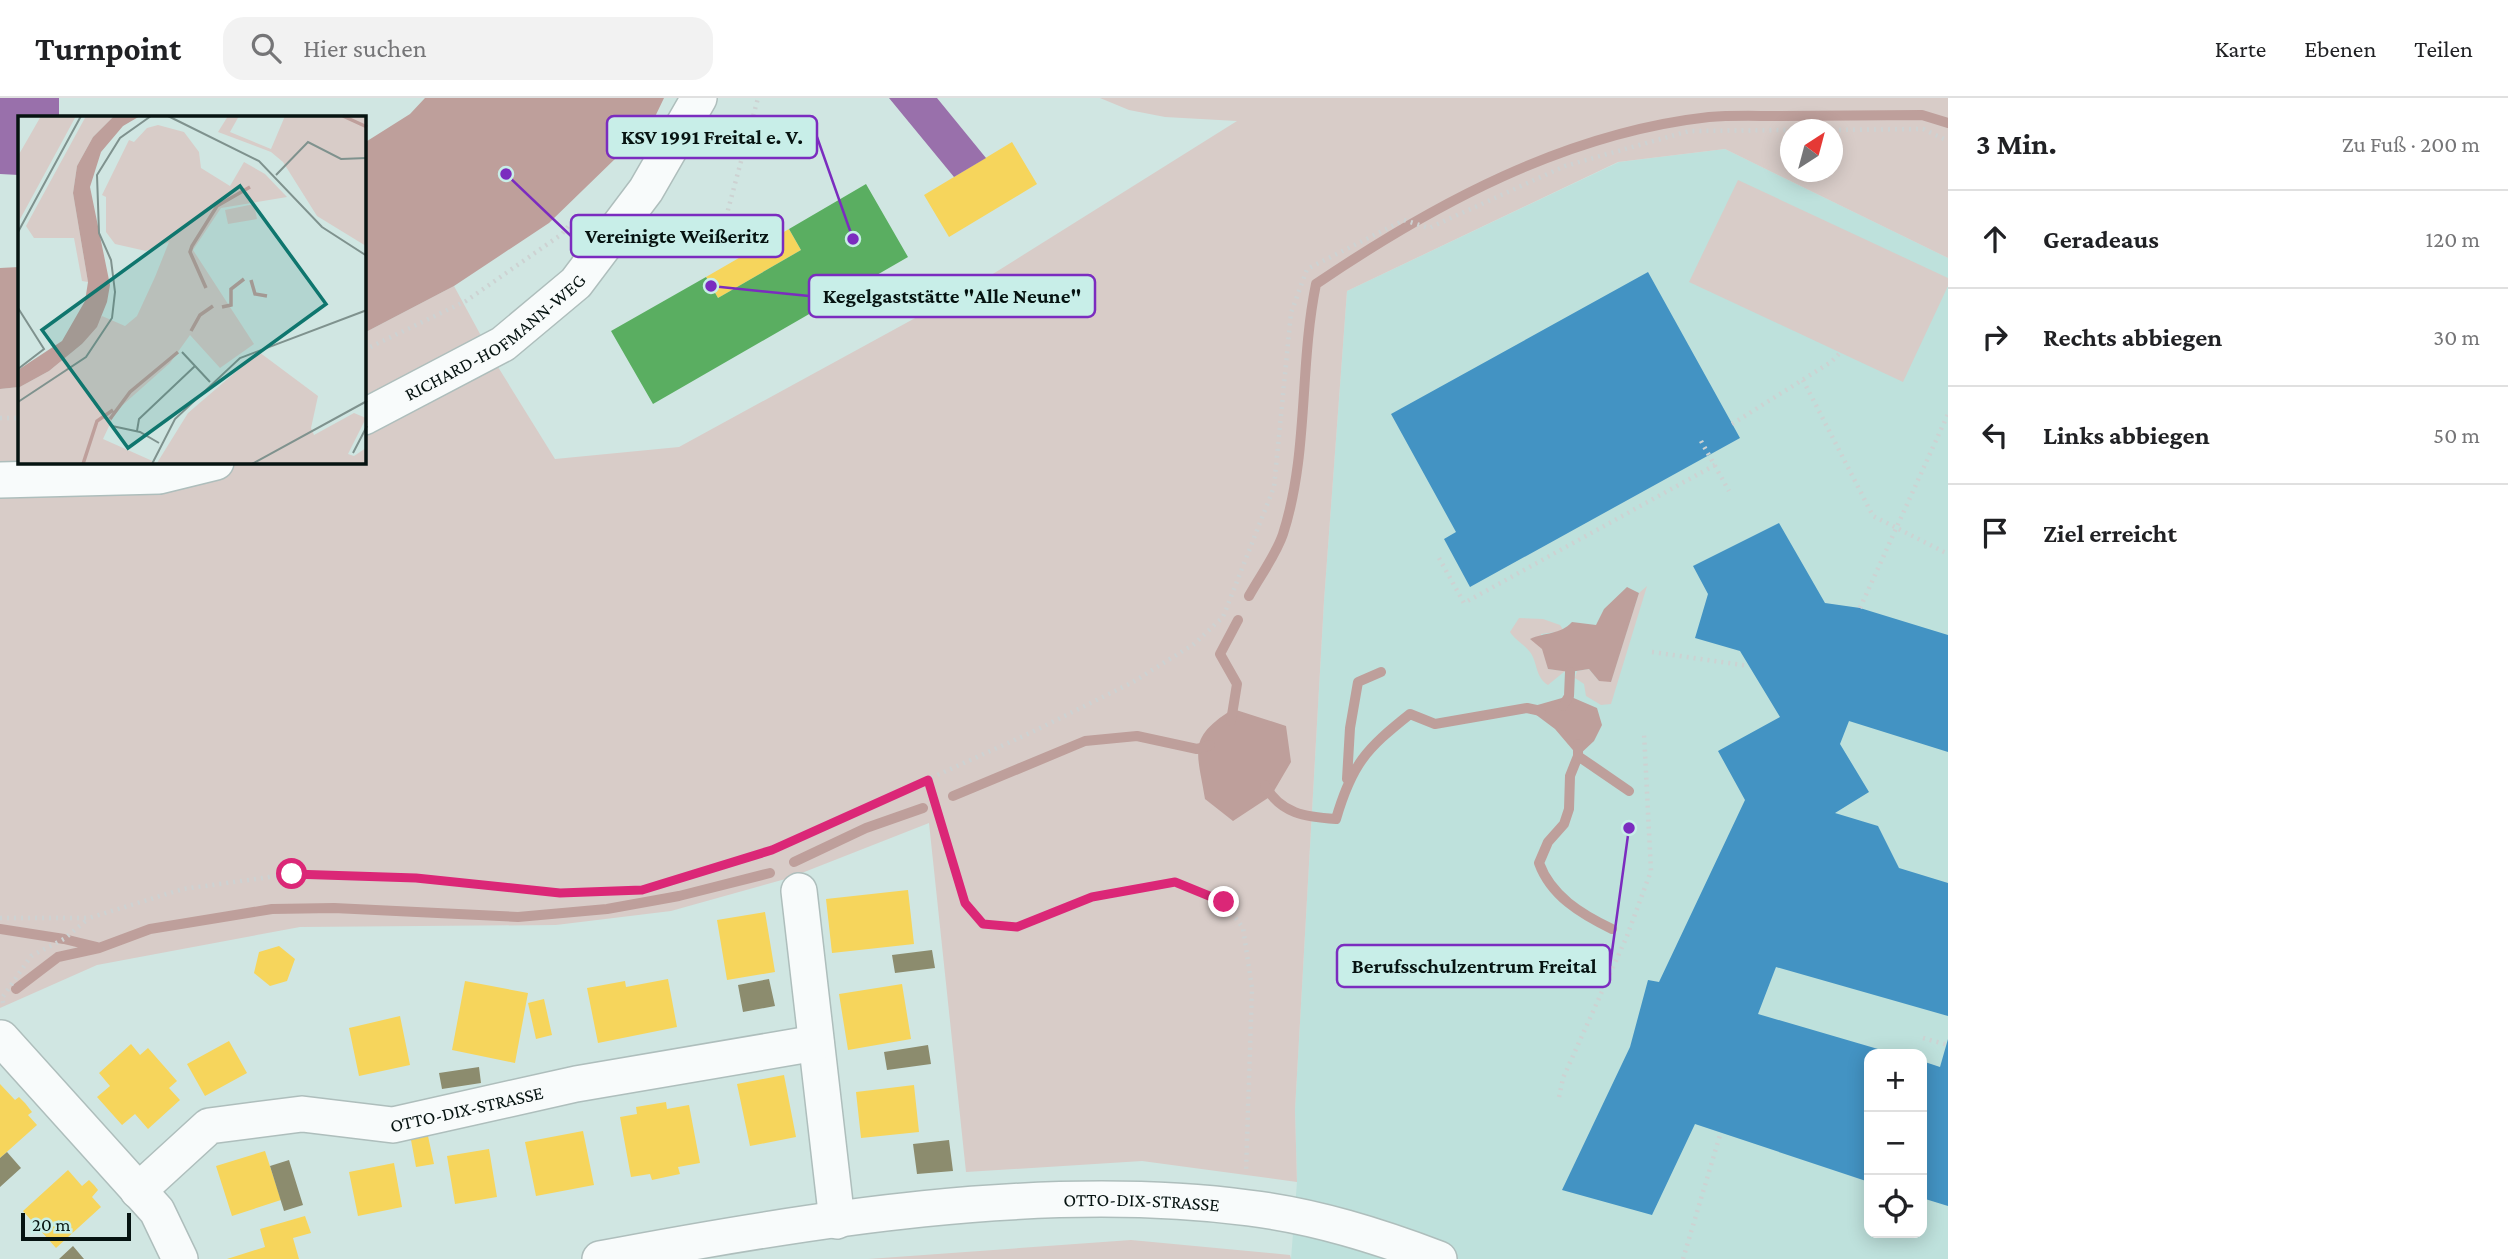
<!DOCTYPE html>
<html lang="de">
<head>
<meta charset="utf-8">
<style>
  body { margin:0; font-family:"Crimson Pro",serif; background:#f2f2f2; color:#202124 }
  .controls { position:absolute; right:21px; bottom:21px; display:grid; overflow:hidden; border-radius:14px; box-shadow:0 4px 18px #0003 }
  .controls button { width:63px; height:63px; display:grid; place-items:center; padding:0; border:0; border-bottom:2px solid #e0e0e0; background:#fff; color:#202124; font:35px sans-serif }
  .compass { position:absolute; left:1780px; top:21px; width:63px; height:63px; border-radius:50%; background:#fff; box-shadow:0 4px 18px #0003; rotate:36deg }
  .scale { position:absolute; left:21px; bottom:18px; width:110px; box-sizing:border-box; padding-left:7px; border:4px solid #061311; border-top:0; font-size:19px; line-height:24px; white-space:nowrap; color:#061311; -webkit-text-stroke:5px #c8eee8; paint-order:stroke }
  .stop { position:absolute; width:21px; height:21px; margin:-16px; border:5px solid #db2777; border-radius:50%; background:#fff }
  .stop.end { background:#db2777; border-color:#fff; box-shadow:0 2px 7px #0008 }
  .list { margin:0; padding:0; list-style:none }
  h2 { display:flex; justify-content:space-between; align-items:center; height:91px; margin:0; padding:0 28px; font-size:30px }
  h2 small { font-size:23px; font-weight:400; color:#757577 }
  .list li { display:grid; grid-template-columns:46px 1fr auto; gap:21px; align-items:center; box-sizing:border-box; height:98px; padding:0 28px; border-top:2px solid #e0e0e0 }
  .list b { display:block; font-size:26px; white-space:nowrap }
  .list em { font-size:23px; font-style:normal; color:#757577 }
  .icon { flex:none; width:38px; height:38px; fill:none; stroke:currentColor; stroke-width:2; stroke-linecap:round; stroke-linejoin:round }
  .map { position:relative; flex:none; width:1948px; height:1161px; overflow:hidden }
  header { display:flex; align-items:center; gap:42px; box-sizing:border-box; height:98px; padding:0 35px; background:#fff; border-bottom:2px solid #e0e0e0 }
  header strong { font-size:33px }
  nav { display:flex; gap:38px; margin-inline-start:auto; font-size:24px }
  .search { width:490px; height:63px; background:#f2f2f2; display:flex; align-items:center; gap:18px; box-sizing:border-box; padding:0 24px; border-radius:21px; color:#757577; font-size:26px }
  main { display:flex }
  aside { flex:1; background:#fff }
  .map>svg:first-child { display:block }
</style>
</head>
<body>
<header>
<strong>Turnpoint</strong>
<div class="search"><svg class="icon" aria-label="search" viewBox="0 0 24 24"><circle cx="10" cy="10" r="6"/><path d="M15 15l6 6"/></svg>Hier suchen</div>
<nav><a>Karte</a><a>Ebenen</a><a>Teilen</a></nav>
</header>
<main>
<div class="map">
<svg width="1948" height="1161" viewBox="0 0 1948 1161">
  <rect width="100%" height="100%" fill="#d0e6e2"/>
  <path fill="#bee1dc" fill-rule="evenodd" d="M 1725,51 L 1948,160 L 1948,1161 L 1291,1161 L 1297,1084 L 1295,1012 L 1324,503 L 1347,193 L 1619,64 ZM 1869,956 L 1922,956 L 1922,1135 L 1869,1135 Z"/>
  <path fill="#d8ccc8" fill-rule="evenodd" d="M 1100,0 L 1948,0 L 1948,160 L 1725,51 L 1618,64 L 1347,193 L 1324,503 L 1295,1012 L 1297,1084 L 1142,1063 L 966,1074 L 929,725 L 789,780 L 671,813 L 556,827 L 300,829 L 97,867 L 0,910 L 0,291 L 19,289 L 19,364 L 364,364 L 364,235 L 454,188 L 498,269 L 555,361 L 679,349 L 972,189 L 1237,23 L 1165,19 L 1129,12 ZM 1790,32 L 1832,32 L 1832,74 L 1790,74 Z
    M 1738,82 L 1948,180 L 1948,188 L 1903,284 L 1689,184 Z
    M 1647,488 L 1611,606 L 1601,607 L 1586,598 L 1584,586 L 1575,580 L 1577,573 L 1589,571 L 1599,583 L 1611,583 L 1639,495 Z
    M 1519,520 L 1543,521 L 1560,527 L 1564,533 L 1541,536 L 1548,571 L 1565,573 L 1548,587 C 1535,579 1538,565 1530,554 C 1524,546 1516,543 1510,534 Z
    M 1131,1142 L 1290,1157 L 1291,1161 L 868,1161 Z"/>
  <path fill="#be9f9b" d="M 425,0 L 664,0 L 652,25 L 549,125 L 454,188 L 364,235 L 364,45 L 410,16 Z
    M 19,169 L 19,289 L 0,291 L 0,170 Z
    M 1627,489 L 1639,495 L 1611,584 L 1599,583 L 1589,571 L 1570,574 L 1548,571 L 1542,551 L 1530,541 C 1545,534 1560,537 1572,524 L 1596,527 L 1604,511 Z
    M 1569,598 L 1597,610 L 1602,627 L 1594,643 L 1578,658 L 1555,631 L 1527,610 Z
    M 1233,611 L 1286,628 L 1291,664 L 1271,698 L 1233,723 L 1205,701 C 1197,652 1187,640 1233,611 Z"/>
  <path fill="#f6d55c" d="M 1012,44 L 1037,86 L 949,139 L 924,97 Z
    M 789,131 L 801,152 L 718,200 L 706,179 Z
    M 908,792 L 914,846 L 832,855 L 826,801 Z
    M 765,814 L 775,874 L 727,882 L 717,822 Z
    M 279,848 L 295,861 L 287,883 L 270,888 L 254,875 L 259,854 Z
    M 668,881 L 677,929 L 598,945 L 587,890 L 625,883 L 626,889 Z
    M 465,883 L 528,895 L 515,965 L 452,952 Z
    M 902,886 L 911,941 L 848,952 L 839,896 Z
    M 544,901 L 552,937 L 536,941 L 528,905 Z
    M 400,918 L 410,967 L 359,978 L 349,930 Z
    M 229,943 L 247,975 L 205,998 L 187,966 Z
    M 131,946 L 140,957 L 148,950 L 177,983 L 169,990 L 180,1002 L 148,1031 L 135,1016 L 122,1027 L 97,999 L 110,988 L 99,975 Z
    M 784,977 L 796,1039 L 750,1048 L 737,986 Z
    M 0,986 L 15,1002 L 19,999 L 25,1005 L 32,1014 L 28,1017 L 37,1027 L 0,1060 Z
    M 914,987 L 919,1034 L 861,1040 L 856,994 Z
    M 666,1004 L 667,1011 L 689,1007 L 700,1065 L 678,1069 L 680,1076 L 652,1082 L 650,1076 L 631,1079 L 620,1019 L 637,1016 L 636,1009 Z
    M 583,1033 L 594,1087 L 536,1098 L 525,1044 Z
    M 428,1038 L 434,1066 L 416,1069 L 411,1042 Z
    M 489,1051 L 497,1099 L 455,1106 L 447,1058 Z
    M 265,1053 L 281,1102 L 232,1118 L 216,1068 Z
    M 394,1065 L 402,1109 L 358,1118 L 349,1074 Z
    M 68,1072 L 82,1088 L 89,1082 L 94,1087 L 98,1092 L 92,1099 L 101,1109 L 56,1150 L 23,1113 Z
    M 305,1118 L 311,1135 L 293,1140 L 299,1161 L 227,1161 L 265,1149 L 260,1131 Z"/>
  <path fill="#9970ab" d="M 0,0 L 59,0 L 59,19 L 19,19 L 19,77 L 0,76 Z
    M 889,0 L 937,0 L 986,60 L 954,79 Z"/>
  <path fill="#4393c3" d="M 1648,174 L 1740,340 L 1470,489 L 1444,441 L 1456,434 L 1391,316 Z
    M 1779,425 L 1825,505 L 1860,510 L 1948,537 L 1948,654 L 1849,623 L 1840,646 L 1869,694 L 1835,715 L 1878,728 L 1899,770 L 1948,785 L 1948,918 L 1776,869 L 1758,916 L 1895,956 L 1869,956 L 1869,1084 L 1695,1026 L 1652,1117 L 1562,1092 L 1630,949 L 1648,882 L 1659,884 L 1745,702 L 1718,653 L 1780,619 L 1740,553 L 1695,540 L 1708,496 L 1693,468 Z
    M 1948,941 L 1948,1108 L 1922,1100 L 1922,963 L 1940,969 Z"/>
  <path fill="#5aae61" d="M 866,86 L 908,159 L 653,306 L 611,233 L 706,179 L 718,200 L 801,152 L 789,131 Z"/>
  <path fill="#8c8c6e" d="M 932,852 L 935,870 L 895,875 L 892,857 Z
    M 769,881 L 775,908 L 743,914 L 738,887 Z
    M 928,947 L 931,966 L 887,972 L 884,954 Z
    M 479,969 L 481,985 L 442,991 L 439,975 Z
    M 949,1042 L 953,1073 L 917,1076 L 913,1046 Z
    M 7,1054 L 21,1070 L 0,1089 L 0,1060 Z
    M 289,1062 L 303,1107 L 284,1113 L 270,1068 Z
    M 73,1148 L 84,1161 L 59,1161 Z"/>
  <g fill="none" stroke-linecap="round" stroke-linejoin="round">
    <path stroke="#be9f9b" stroke-width="10" d="M 1249,498 C 1260,478 1276,457 1283,436 C 1309,355 1299,269 1316,186 C 1434,106 1565,35 1709,19 C 1732,17 1756,18 1779,18 C 1826,18 1874,17 1922,17 L 1948,25
      M 1563,608 L 1569,598 L 1570,574
      M 1231,623 L 1237,586 L 1220,556 L 1238,522
      M 1578,646 L 1578,658 L 1570,678 L 1569,711 L 1564,726 L 1548,744 L 1539,765 C 1551,798 1581,816 1612,831
      M 1578,658 L 1629,693
      M 1347,681 L 1350,630 L 1358,584 L 1381,574
      M 1265,687 C 1280,716 1306,719 1336,721 C 1352,666 1366,651 1410,616 L 1435,626 L 1527,610 L 1541,613
      M 953,698 L 1085,643 L 1137,638 L 1197,651 L 1210,647
      M 794,764 L 866,730 L 923,710
      M 0,831 L 64,841 L 97,849
      M 16,891 L 58,859 L 99,850 L 150,831 L 272,811 L 334,810 L 518,819 L 607,811 L 679,798 L 770,775"/>
    <defs>
      <g id="street">
        <path id="s1" d="M 364,319 L 503,246 L 576,185 L 646,92 L 699,0"/>
        <path d="M 0,382 L 159,378 L 216,364"/>
        <path d="M 799,793 L 837,1123"/>
        <path d="M 1,940 L 157,1113 L 180,1161"/>
        <path id="s2" d="M 138,1093 L 209,1028 L 302,1016 L 393,1027 L 576,986 L 816,945"/>
        <path id="s3" d="M 600,1161 C 805,1122 1042,1083 1249,1110 C 1315,1118 1378,1138 1439,1161"/>
      </g>
    </defs>
    <use href="#street" stroke="#aebebc" stroke-width="38"/>
    <path stroke="#cdd2d2" stroke-width="4.5" stroke-dasharray="2 5" stroke-linecap="butt" d="M 1832,32 L 1923,31 L 1948,43
      M 717,153 L 758,0
      M 364,252 L 466,203 L 562,136 L 575,120
      M 1803,282 L 1873,418 L 1948,456
      M 0,320 L 19,320
      M 1732,326 L 1831,264 L 1840,255
      M 1701,343 L 1729,393
      M 1439,460 L 1464,505 L 1715,367
      M 1860,510 L 1948,316
      M 1652,554 L 1749,568
      M 928,683 L 965,805 L 983,826 L 1017,829 L 1092,799 L 1175,784 L 1224,804 L 1243,830 L 1252,890 L 1246,1074
      M 0,820 L 89,820 L 183,791 L 292,776 L 416,780 L 560,795 L 642,792 L 772,752 L 1030,635 L 1133,584 L 1194,546 L 1223,519 L 1274,389 L 1291,215 L 1307,171 L 1404,122 L 1429,130 L 1565,68 L 1689,33 L 1790,32
      M 3,905 L 2,900 L 31,858 L 64,841 L 88,821
      M 1923,940 L 1948,947
      M 1559,999 L 1563,980 L 1627,838 L 1651,773 L 1644,635
      M 1683,1161 L 1720,1037"/>
    <use href="#street" stroke="#f8fbfb" stroke-width="35"/>
  </g>
  <g fill="none" stroke-linecap="round" stroke-linejoin="round">
    <path stroke="#db2777" stroke-width="9" d="M 292,776 L 416,780 L 560,795 L 642,792 L 772,752 L 928,682 L 965,805 L 983,826 L 1017,829 L 1092,799 L 1175,784 L 1224,804"/>
  </g>
  <g text-anchor="middle" stroke-width="7" stroke-linejoin="round" paint-order="stroke">
    <g font-size="19" fill="#061311" stroke="#c8eee8">
      <text dy="7" stroke="none"><textPath href="#s1" startOffset="154">RICHARD-HOFMANN-WEG</textPath></text>
      <text dy="7" stroke="none"><textPath href="#s2" startOffset="357">OTTO-DIX-STRASSE</textPath></text>
      <text dy="7" stroke="none"><textPath href="#s3" startOffset="546">OTTO-DIX-STRASSE</textPath></text>
    </g>
  </g>
  <g transform="translate(18 18)">
    <rect width="348" height="348" fill="#d0e6e2"/>
    <path d="M 23,0 L 58,0 L 0,107 L 0,40 ZM 68,0 L 96,0 L 75,21 L 59,50 L 55,77 L 70,166 L 64,165 L 56,122 L 16,122 L 8,110 ZM 210,0 L 221,0 L 212,16 L 253,33 L 267,0 L 348,0 L 348,130 L 299,100 L 265,46 L 253,36 L 200,16 ZM 140,9 L 166,16 L 181,36 L 183,52 L 212,70 L 226,46 L 247,58 L 269,81 L 203,92 L 175,134 L 236,228 L 202,252 L 172,219 L 152,247 L 98,295 L 85,323 L 139,347 L 170,297 L 241,236 L 300,280 L 293,312 L 296,319 L 336,297 L 348,302 L 330,338 L 336,340 L 348,332 L 348,348 L 0,348 L 0,272 L 31,255 L 64,228 L 84,200 L 107,210 L 119,200 L 137,161 L 151,126 L 128,135 L 97,128 L 88,116 L 88,81 L 84,79 L 111,24 L 116,26 L 129,12 ZM 236,88 L 239,103 L 210,108 L 207,94 Z" fill="#d8ccc8"/>
    <path d="M 96,0 L 122,0 L 105,10 L 83,36 L 72,71 L 92,169 L 89,186 L 79,211 L 64,228 L 31,255 L 0,272 L 0,254 L 44,225 L 67,185 L 70,166 L 55,77 L 59,50 L 75,21 Z" fill="#be9f9b"/>
    <path fill="none" stroke="#be9f9b" stroke-width="3.5" d="M 325,0 L 349,11M 233,164 L 237,178 L 249,180M 188,172 L 172,136 L 174,130 L 199,90 L 232,71M 204,191 L 213,189 L 213,173 L 226,163M 173,215 L 182,199 L 195,190M 92,303 L 112,276 L 160,236M 65,348 L 79,305 L 95,294"/>
    <path fill="none" stroke="#7f928e" stroke-width="2" d="M 150,0 L 241,45 L 304,111 L 349,140M 258,59 L 290,26 L 323,43 L 349,42M 0,116 L 63,0M 0,192 L 26,233 L 0,253M 164,236 L 192,266M 0,286 L 68,241 L 94,202 L 97,176 L 93,144 L 81,117 L 79,59 L 102,22 L 133,0M 94,310 L 122,316 L 141,327M 119,315 L 121,303 L 177,250M 335,337 L 349,310M 134,348 L 157,303 L 222,242 L 349,194M 234,348 L 349,285"/>
    <path fill="#0f766e" fill-opacity="0.15" stroke="#0f766e" stroke-width="3.5" d="M 222,70 L 308,188 L 110,332 L 24,214 Z"/>
    <rect width="348" height="348" fill="none" stroke="#061311" stroke-width="3.5"/>
  </g>
  <path fill="none" stroke="#7b2cbf" stroke-width="2.5" d="M853 141L817 39M506 76L571 138M711 188L809 198M1629 730L1610 868"/>
  <g fill="#7b2cbf" stroke="#c8eee8" stroke-width="2.5">
    <circle cx="853" cy="141" r="7"/>
    <circle cx="506" cy="76" r="7"/>
    <circle cx="711" cy="188" r="7"/>
    <circle cx="1629" cy="730" r="7"/>
  </g>
  <g fill="#c8eee8" stroke="#7b2cbf" stroke-width="2.5">
    <rect x="607" y="18" width="210" height="42" rx="7"/>
    <rect x="571" y="117" width="212" height="42" rx="7"/>
    <rect x="809" y="177" width="286" height="42" rx="7"/>
    <rect x="1337" y="847" width="273" height="42" rx="7"/>
  </g>
  <g font-size="21" text-anchor="middle" font-weight="bold" fill="#061311">
    <text x="712" y="46">KSV 1991 Freital e. V.</text>
    <text x="677" y="145">Vereinigte Weißeritz</text>
    <text x="952" y="205">Kegelgaststätte "Alle Neune"</text>
    <text x="1474" y="875">Berufsschulzentrum Freital</text>
  </g>
</svg>
<div class="controls">
<button>+</button>
<button>−</button>
<button><svg class="icon" aria-label="locate" viewBox="0 0 24 24"><circle cx="12" cy="12" r="6"/><path d="M12 2v4M12 18v4M2 12h4M18 12h4"/></svg></button>
</div>
<svg class="compass" viewBox="-18 -18 36 36"><path d="M0-13l5 13h-10z" fill="#e53935"/><path d="M0 13l5-13h-10z" fill="#757577"/></svg>
<div class="scale">20 m</div>
<div class="stop" style="left:292px;top:776px"></div>
<div class="stop end" style="left:1224px;top:804px"></div>
</div>
<aside>
<h2>3 Min.<small>Zu Fuß · 200 m</small></h2>
<ul class="list">
<li><svg class="icon" aria-label="ahead" viewBox="0 0 24 24"><path d="M12 20V5M6 11l6-6 6 6"/></svg><div><b>Geradeaus</b></div><em>120 m</em></li>
<li><svg class="icon" aria-label="right" viewBox="0 0 24 24"><path d="M7 20v-9h11M14 6l5 5-5 5"/></svg><div><b>Rechts abbiegen</b></div><em>30 m</em></li>
<li><svg class="icon" aria-label="left" viewBox="0 0 24 24"><path d="M17 20v-9H6M10 6l-5 5 5 5"/></svg><div><b>Links abbiegen</b></div><em>50 m</em></li>
<li><svg class="icon" aria-label="arrive" viewBox="0 0 24 24"><path d="M6 21V4h12l-3 4 3 4H6"/></svg><div><b>Ziel erreicht</b></div></li>
</ul>
</aside>
</main>
</body>
</html>
